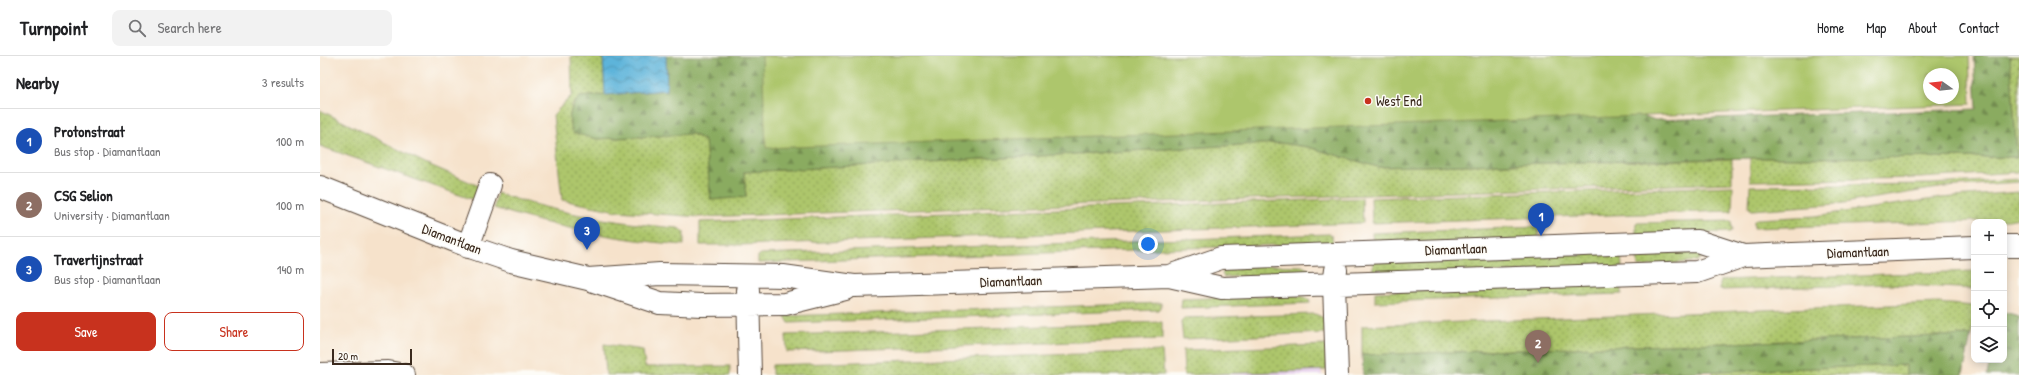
<!DOCTYPE html>
<html lang="en">
<head>
<meta charset="utf-8">
<style>
  body { margin:0; font-family:"Patrick Hand",sans-serif; background:#f2f2f2; color:#202124 }
  .controls { position:absolute; right:12px; bottom:12px; display:grid; overflow:hidden; border-radius:8px; box-shadow:0 2px 10px #0003 }
  .controls button { width:36px; height:36px; display:grid; place-items:center; padding:0; border:0; border-bottom:1px solid #e0e0e0; background:#fff; color:#202124; font:20px sans-serif }
  .compass { position:absolute; left:1603px; top:12px; width:36px; height:36px; border-radius:50%; background:#fff; box-shadow:0 2px 10px #0003; rotate:285deg }
  .scale { position:absolute; left:12px; bottom:10px; width:80px; box-sizing:border-box; padding-left:4px; border:2px solid #3b2a1e; border-top:0; font-size:11px; line-height:14px; white-space:nowrap; color:#3b2a1e; -webkit-text-stroke:3px #fdfcf7; paint-order:stroke }
  .you { position:absolute; left:828px; top:188px; width:14px; height:14px; margin:-10px; border:3px solid #fff; border-radius:50%; background:#1a73e8; box-shadow:0 0 0 6px #1a73e833 }
  .badge { display:grid; place-items:center; width:26px; height:26px; border-radius:50%; background:#c8321e; color:#fff; font-size:13px; font-weight:700 }
  .pin { position:absolute; translate:-50% -33px; filter:drop-shadow(0 1px 2px #0008) }
  .pin::after { content:''; position:absolute; top:21px; width:14px; height:12px; background:inherit; clip-path:polygon(0 0,100% 0,50% 100%) }
  .list { margin:0; padding:0; list-style:none }
  h2 { display:flex; justify-content:space-between; align-items:center; height:52px; margin:0; padding:0 16px; font-size:17px }
  h2 small { font-size:13px; font-weight:400; color:#757577 }
  .list li { display:grid; grid-template-columns:26px 1fr auto; gap:12px; align-items:center; box-sizing:border-box; height:64px; padding:0 16px; border-top:1px solid #e0e0e0 }
  .list b { display:block; font-size:15px; white-space:nowrap }
  .list p { margin:0; font-size:13px; white-space:nowrap; color:#757577 }
  .list em { font-size:13px; font-style:normal; color:#757577 }
  .actions { display:flex; gap:8px; padding:12px 16px }
  .actions a { flex:1; padding:9px 0; border:1px solid #c8321e; border-radius:8px; text-align:center; font-size:14px; color:#c8321e }
  .actions .main { background:#c8321e; color:#fff }
  .icon { flex:none; width:22px; height:22px; fill:none; stroke:currentColor; stroke-width:2; stroke-linecap:round; stroke-linejoin:round }
  .map { position:relative; flex:none; width:1699px; height:319px; overflow:hidden }
  header { display:flex; align-items:center; gap:24px; box-sizing:border-box; height:56px; padding:0 20px; background:#fff; border-bottom:1px solid #e0e0e0 }
  header strong { font-size:19px }
  nav { display:flex; gap:22px; margin-inline-start:auto; font-size:14px }
  .search { width:280px; height:36px; background:#f2f2f2; display:flex; align-items:center; gap:10px; box-sizing:border-box; padding:0 14px; border-radius:8px; color:#757577; font-size:15px }
  main { display:flex }
  aside { flex:1; background:#fff }
  .map>svg:first-child { display:block }
</style>
</head>
<body>
<header>
<strong>Turnpoint</strong>
<div class="search"><svg class="icon" aria-label="search" viewBox="0 0 24 24"><circle cx="10" cy="10" r="6"/><path d="M15 15l6 6"/></svg>Search here</div>
<nav><a>Home</a><a>Map</a><a>About</a><a>Contact</a></nav>
</header>
<main>
<aside>
<h2>Nearby<small>3 results</small></h2>
<ul class="list">
<li><span class="badge" style="background:#1a4fb4">1</span><div><b>Protonstraat</b><p>Bus stop · Diamantlaan</p></div><em>100 m</em></li>
<li><span class="badge" style="background:#8d6e63">2</span><div><b>CSG Selion</b><p>University · Diamantlaan</p></div><em>100 m</em></li>
<li><span class="badge" style="background:#1a4fb4">3</span><div><b>Travertijnstraat</b><p>Bus stop · Diamantlaan</p></div><em>140 m</em></li>
</ul>
<div class="actions"><a class="main">Save</a><a>Share</a></div>
</aside>
<div class="map">
<svg width="1699" height="319" viewBox="0 0 1699 319">
  <defs>
    <pattern id="grass-dots" width="8" height="8" patternUnits="userSpaceOnUse"><rect width="8" height="8" fill="#adc66c"/><path d="M2 2h.1M6 6h.1" fill="none" stroke="#8ea158" stroke-width="1.8" stroke-linecap="round"/></pattern>
    <pattern id="forest-firs" width="22" height="20" patternUnits="userSpaceOnUse"><rect width="22" height="20" fill="#8aab60"/><path d="M5 1l3.5 6h-7zM16 11l3.5 6h-7z" fill="#728b4f"/></pattern>
    <pattern id="water-waves" width="16" height="10" patternUnits="userSpaceOnUse"><rect width="16" height="10" fill="#5db4da"/><path d="M0 5q4-4 8 0t8 0" fill="none" stroke="#4e93b0"/></pattern>
  </defs>
  <rect width="100%" height="100%" fill="#fdfcf7"/>
  <filter id="ink" filterUnits="userSpaceOnUse"><feTurbulence type="fractalNoise" baseFrequency=".025" numOctaves="2"/><feDisplacementMap in="SourceGraphic" scale="8" xChannelSelector="R" yChannelSelector="G"/><feConvolveMatrix kernelMatrix="1 2 1 2 8 2 1 2 1" color-interpolation-filters="sRGB"/></filter>
  <filter id="wash" filterUnits="userSpaceOnUse"><feTurbulence type="fractalNoise" baseFrequency=".012" numOctaves="4" result="noise"/><feDisplacementMap in="SourceGraphic" scale="16" xChannelSelector="R" yChannelSelector="G"/><feGaussianBlur stdDeviation="0.9" result="paint"/><feColorMatrix in="noise" values="0 0 0 0 0 0 0 0 0 0 0 0 0 0 0 0 0 1.4 0 .05"/><feComposite in="paint" operator="in"/></filter>
  <g filter="url(#wash)">
    <rect width="100%" height="100%" fill="#f6e2cb"/>
    <path fill="#e8d2ee" d="M 1001,314 L 1002,319 L 863,319 L 864,319 Z"/>
    <path fill="url(#grass-dots)" stroke="#747845" d="M 251,0 L 283,0 L 285,39 L 260,41 L 252,49 L 249,67 L 277,83 L 372,78 L 385,85 L 391,143 L 426,141 L 424,116 L 938,88 L 961,87 L 988,91 L 1058,111 L 1412,103 L 1412,127 L 380,161 L 297,155 L 242,144 L 233,59 L 252,39 Z
      M 1690,0 L 1699,0 L 1699,116 L 1600,122 L 1430,125 L 1430,102 L 1697,101 Z
      M 0,54 L 105,107 L 159,130 L 154,143 L 151,143 L 0,90 Z
      M 1699,123 L 1699,126 L 1625,131 L 1517,148 L 1432,154 L 1429,152 L 1430,130 L 1612,128 Z
      M 1413,130 L 1412,155 L 1052,167 L 1051,142 Z
      M 1699,136 L 1699,162 L 1689,164 L 1434,172 L 1434,165 L 1436,163 L 1495,160 L 1621,142 Z
      M 177,137 C 236,157 296,167 358,172 L 364,176 L 364,189 C 299,184 237,172 174,152 Z
      M 1042,142 L 1043,167 L 420,189 L 380,189 L 380,166 Z
      M 1411,165 L 1412,174 L 1410,176 L 1316,179 L 1316,167 Z
      M 1218,171 L 1219,183 L 1053,189 L 1052,177 Z
      M 1009,178 L 1012,180 L 1013,187 L 438,207 L 438,200 L 441,198 Z
      M 1317,195 L 1377,197 L 1380,198 L 1381,202 L 1377,205 L 1318,211 Z
      M 1301,196 L 1302,212 L 1053,221 L 1053,205 Z
      M 942,209 L 982,210 L 992,215 L 994,219 L 904,221 L 902,218 L 905,214 Z
      M 1654,215 L 1654,233 L 1569,228 L 1400,234 L 1400,224 Z
      M 1302,227 L 1302,238 L 1055,246 L 1055,236 Z
      M 972,239 L 983,241 L 990,245 L 990,247 L 861,252 L 862,243 Z
      M 841,247 L 841,252 L 839,254 L 469,267 L 465,260 Z
      M 1618,247 L 1654,250 L 1654,266 L 1651,279 L 1042,299 L 1042,270 Z
      M 995,258 L 1004,262 L 1006,277 L 863,283 L 861,265 L 864,262 Z
      M 842,266 L 842,283 L 467,296 L 466,279 Z
      M 284,288 L 323,294 L 325,311 L 410,310 L 410,319 L 286,319 Z
      M 1007,289 L 1007,314 L 864,319 L 863,294 Z
      M 842,295 L 844,319 L 452,319 L 452,309 Z
      M 1586,309 L 1586,319 L 1393,319 L 1393,315 Z"/>
    <path fill="url(#forest-firs)" stroke="#626a3f" d="M 346,0 L 793,0 L 1281,46 L 1335,64 L 1657,53 L 1654,0 L 1690,0 L 1697,101 L 1430,102 L 1058,111 L 988,91 L 961,87 L 938,88 L 424,116 L 426,141 L 391,144 L 385,85 L 373,78 L 277,83 L 253,77 C 247,63 249,52 260,41 L 347,34 Z
      M 1684,256 L 1699,260 L 1699,319 L 1667,319 L 1670,304 L 1684,304 Z
      M 1651,279 L 1643,319 L 1586,319 L 1586,309 L 1276,319 L 1043,319 L 1042,299 Z"/>
    <path fill="#adc66c" stroke="#747845" fill-rule="evenodd" d="M 442,0 L 1649,0 L 1651,48 L 446,92 ZM 1609,18 L 1633,18 L 1633,42 L 1609,42 Z"/>
    <path fill="url(#water-waves)" stroke="#4c6f7c" d="M 283,0 L 346,0 L 347,34 L 285,39 Z"/>
  </g>
  <g filter="url(#ink)">
    <g fill="none" stroke-linecap="round" stroke-linejoin="round">
      <defs>
        <path id="minor" d="M 0,131 L 153,192 L 191,205 L 268,223 L 340,247 L 381,249 L 465,248 L 525,233
          M 1684,190 L 1699,190
          M 148,191 L 170,129
          M 1016,214 L 1014,228 L 1017,319
          M 849,220 L 901,202 L 1377,185 L 1423,200
          M 268,223 L 340,218 L 463,220 L 534,230 L 849,220 L 902,232 L 1377,216 L 1423,200 L 1654,191
          M 428,234 L 430,319
          M 0,318 L 68,316 L 84,319"/>
      </defs>
      <use href="#minor" stroke="#574638" stroke-width="24"/>
      <use href="#minor" stroke="#fff" stroke-width="22"/>
    </g>
  </g>
  <circle fill="#c8321e" stroke="#fdfcf7" stroke-width="1.5" cx="1048" cy="45" r="4"/>
  <g text-anchor="middle" stroke-width="3" stroke-linejoin="round" paint-order="stroke">
    <g font-size="14" fill="#3b2a1e" stroke="#fdfcf7" text-anchor="start">
      <text x="1056" y="50">West End</text>
    </g>
    <g font-size="14" fill="#3b2a1e" stroke="#fdfcf7">
      <text transform="translate(132 183) rotate(21)" y="5">Diamantlaan</text>
      <text transform="translate(1136 193) rotate(-2)" y="5">Diamantlaan</text>
      <text transform="translate(1538 196) rotate(-2)" y="5">Diamantlaan</text>
      <text transform="translate(691 225) rotate(-2)" y="5">Diamantlaan</text>
    </g>
  </g>
</svg>
<div class="controls">
<button>+</button>
<button>−</button>
<button><svg class="icon" aria-label="locate" viewBox="0 0 24 24"><circle cx="12" cy="12" r="6"/><path d="M12 2v4M12 18v4M2 12h4M18 12h4"/></svg></button>
<button><svg class="icon" aria-label="layers" viewBox="0 0 24 24"><path d="M12 4l9 5-9 5-9-5zM3 14l9 5 9-5"/></svg></button>
</div>
<svg class="compass" viewBox="-18 -18 36 36"><path d="M0-13l5 13h-10z" fill="#e53935"/><path d="M0 13l5-13h-10z" fill="#757577"/></svg>
<div class="scale">20 m</div>
<div class="you"></div>
<div class="pin badge" style="left:1221px;top:180px;background:#1a4fb4">1</div>
<div class="pin badge" style="left:1218px;top:307px;background:#8d6e63">2</div>
<div class="pin badge" style="left:267px;top:194px;background:#1a4fb4">3</div>
</div>
</main>
</body>
</html>
